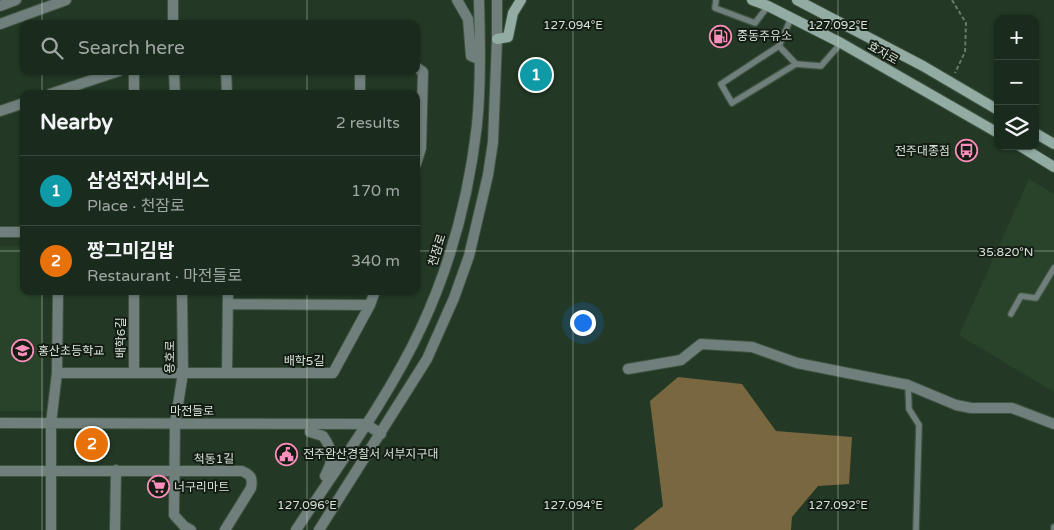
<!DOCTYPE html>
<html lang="en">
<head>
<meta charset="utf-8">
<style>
  body { margin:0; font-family:"Varela Round","Noto Sans KR",sans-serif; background:#273629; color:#f1f3f6 }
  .controls { position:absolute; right:15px; top:15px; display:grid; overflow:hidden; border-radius:10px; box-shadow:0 1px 4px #0004 }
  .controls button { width:45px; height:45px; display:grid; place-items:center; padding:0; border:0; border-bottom:1px solid #38463b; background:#1a2a1c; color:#f1f3f6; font:25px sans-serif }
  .you { position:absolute; left:582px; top:322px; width:18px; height:18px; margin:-12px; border:4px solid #fff; border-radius:50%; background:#1a73e8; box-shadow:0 0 0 8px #1a73e833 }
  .badge { display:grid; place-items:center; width:32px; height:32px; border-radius:50%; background:#d93025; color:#fff; font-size:16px; font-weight:700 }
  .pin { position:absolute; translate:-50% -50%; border:2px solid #fff; box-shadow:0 1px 5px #0006 }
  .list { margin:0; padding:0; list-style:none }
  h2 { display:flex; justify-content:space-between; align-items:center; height:65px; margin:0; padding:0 20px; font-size:21px }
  h2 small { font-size:16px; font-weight:400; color:#9fa7a3 }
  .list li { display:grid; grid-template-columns:32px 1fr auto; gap:15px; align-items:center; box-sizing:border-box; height:70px; padding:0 20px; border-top:1px solid #38463b }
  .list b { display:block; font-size:19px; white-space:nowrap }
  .list p { margin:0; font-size:16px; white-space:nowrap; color:#9fa7a3 }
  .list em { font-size:16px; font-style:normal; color:#9fa7a3 }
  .icon { flex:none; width:28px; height:28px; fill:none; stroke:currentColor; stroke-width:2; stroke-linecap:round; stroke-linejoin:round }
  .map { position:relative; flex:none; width:1054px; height:530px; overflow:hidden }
  .search { position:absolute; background:#1a2a1c; box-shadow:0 1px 4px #0004; left:20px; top:20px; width:400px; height:55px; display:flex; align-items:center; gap:12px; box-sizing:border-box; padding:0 18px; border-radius:10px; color:#9fa7a3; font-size:19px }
  .panel { position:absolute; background:#1a2a1c; box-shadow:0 1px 4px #0004; left:20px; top:90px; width:400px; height:205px; border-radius:10px }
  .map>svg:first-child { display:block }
</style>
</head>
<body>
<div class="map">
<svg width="1054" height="530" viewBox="0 0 1054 530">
  <rect width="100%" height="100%" fill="#233825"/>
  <path fill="#28432a" d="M 1029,179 L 1054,194 L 1054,392 L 959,335 Z
    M 0,246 L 24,246 L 24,291 L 43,291 L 44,411 L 0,411 Z"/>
  <path fill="#796740" d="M 678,377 L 742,384 L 776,431 L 852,437 L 849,484 L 818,486 L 792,517 L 791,530 L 633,530 L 663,506 L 650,401 Z"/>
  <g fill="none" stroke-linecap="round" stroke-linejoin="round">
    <defs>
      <path id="service" d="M 716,0 L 715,8 L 755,23 L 768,6
        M 791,18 L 779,46 L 721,84 L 732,103 L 796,64 L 821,66 L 841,43
        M 779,46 L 796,64
        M 1011,314 L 1021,296 L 1036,298 L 1054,268
        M 908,385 L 909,409 L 919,425 L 916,530
        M 1054,530 L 1054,527"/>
      <path id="minor" d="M 173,0 L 173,24
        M 416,67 L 423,72 L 421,148 L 416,164
        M 174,71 L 175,94
        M 226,71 L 227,94
        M 360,71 L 360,94
        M 50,94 L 119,71
        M 134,94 L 134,71
        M 0,111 L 24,103
        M 0,232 L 24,232
        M 182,291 L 183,373 L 175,423 L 174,515 L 184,526 L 191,530
        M 228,304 L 370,305
        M 628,369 L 681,360 L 701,344 L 752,347 L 797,363 L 908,385 L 956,405 L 971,408 L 1012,408 L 1054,424
        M 57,373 L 333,373 L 370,305 L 375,291
        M 134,373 L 134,291
        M 227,373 L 228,291
        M 0,423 L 366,424 L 381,434
        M 0,471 L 242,471 C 251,475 253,478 251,488 L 225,530
        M 51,530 L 51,423 L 57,373 L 58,291
        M 115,530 L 116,470"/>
      <path id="tertiary" d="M 457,0 L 468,19 L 471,56 L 480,60
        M 0,6 L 16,0
        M 0,24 L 66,0
        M 310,424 L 310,432 L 323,436 C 334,452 334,459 325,476
        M 296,530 C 338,466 389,397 421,328 C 451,264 469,194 477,125 C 481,83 480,41 479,0
        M 319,530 L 427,359 L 454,298 L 469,256 L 488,175 L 493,142 L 497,39 L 497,0"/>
      <path id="secondary" d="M 752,0 L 768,6 L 841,43 L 998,133
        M 797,0 L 923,66 L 998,110
        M 497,39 L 508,37 L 513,13 L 521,0
        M 1035,133 L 1054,144
        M 1020,146 L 1054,167"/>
    </defs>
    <use href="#service" stroke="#3f5341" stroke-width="8"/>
    <use href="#minor" stroke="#3f5341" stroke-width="12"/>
    <use href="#tertiary" stroke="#3f5341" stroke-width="12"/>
    <use href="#secondary" stroke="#3f5341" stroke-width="12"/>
    <path stroke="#697a6a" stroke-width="2" stroke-dasharray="4 2.5" stroke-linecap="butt" d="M 952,0 L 966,23 L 965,52 L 955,73"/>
    <use href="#service" stroke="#707f7b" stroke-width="5.5"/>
    <use href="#minor" stroke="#707f7b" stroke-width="10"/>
    <use href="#tertiary" stroke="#707f7b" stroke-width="10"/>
    <use href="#secondary" stroke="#92aba3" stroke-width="10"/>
  </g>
  <path fill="none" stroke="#d5e2d5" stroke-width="1" stroke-opacity="0.45" d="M 42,0 L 42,24M 307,0 L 307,24M 573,0 L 573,530M 838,0 L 838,530M 42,71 L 42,94M 307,71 L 307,94M 0,251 L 24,251M 416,251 L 1054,251M 42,291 L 42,530M 307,291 L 307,530"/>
  <defs>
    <symbol id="fuel-ring" viewBox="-11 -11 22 22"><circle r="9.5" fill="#141d14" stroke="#fe8ebb" stroke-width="1.5"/><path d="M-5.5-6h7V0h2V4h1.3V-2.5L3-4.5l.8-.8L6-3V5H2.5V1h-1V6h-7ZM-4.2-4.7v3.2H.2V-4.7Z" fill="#fe8ebb"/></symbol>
    <symbol id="bus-ring" viewBox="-11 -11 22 22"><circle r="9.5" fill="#141d14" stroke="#fe8ebb" stroke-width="1.5"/><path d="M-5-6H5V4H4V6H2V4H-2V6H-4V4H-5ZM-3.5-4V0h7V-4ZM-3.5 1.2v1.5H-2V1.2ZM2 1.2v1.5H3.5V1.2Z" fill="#fe8ebb"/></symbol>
    <symbol id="school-ring" viewBox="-11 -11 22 22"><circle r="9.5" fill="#141d14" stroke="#fe8ebb" stroke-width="1.5"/><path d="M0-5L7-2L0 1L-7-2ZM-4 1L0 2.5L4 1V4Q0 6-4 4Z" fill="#fe8ebb"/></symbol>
    <symbol id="civic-ring" viewBox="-11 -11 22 22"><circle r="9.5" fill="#141d14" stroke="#fe8ebb" stroke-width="1.5"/><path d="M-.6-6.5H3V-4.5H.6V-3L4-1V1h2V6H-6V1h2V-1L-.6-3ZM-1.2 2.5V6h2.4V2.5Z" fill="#fe8ebb"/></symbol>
    <symbol id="supermarket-ring" viewBox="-11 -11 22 22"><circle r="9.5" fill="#141d14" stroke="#fe8ebb" stroke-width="1.5"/><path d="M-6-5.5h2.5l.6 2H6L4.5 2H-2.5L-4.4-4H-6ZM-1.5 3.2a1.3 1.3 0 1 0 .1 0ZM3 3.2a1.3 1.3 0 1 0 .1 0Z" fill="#fe8ebb"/></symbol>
  </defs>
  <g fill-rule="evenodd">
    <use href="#fuel-ring" x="708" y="24" width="25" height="25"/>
    <use href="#bus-ring" x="954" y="138" width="25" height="25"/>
    <use href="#school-ring" x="10" y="338" width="25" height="25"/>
    <use href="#civic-ring" x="274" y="442" width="25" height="25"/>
    <use href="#supermarket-ring" x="146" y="474" width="25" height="25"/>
  </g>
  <g text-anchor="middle" stroke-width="4" stroke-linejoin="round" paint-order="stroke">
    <g font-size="12" fill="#d5e2d5" stroke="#141d14" text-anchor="start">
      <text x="737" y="40">중동주유소</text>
      <text x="950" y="155" text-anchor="end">전주대종점</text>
      <text x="38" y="355">홍산초등학교</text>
      <text x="303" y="458">전주완산경찰서 서부지구대</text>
      <text x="174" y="491">너구리마트</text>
    </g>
    <g font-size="12" fill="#d5e2d5" stroke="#141d14">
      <text transform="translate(883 53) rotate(30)" y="4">효자로</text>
      <text transform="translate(437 250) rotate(-73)" y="4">천잠로</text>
      <text transform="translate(121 338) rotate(-90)" y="4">배학6길</text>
      <text transform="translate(170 357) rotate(-89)" y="4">용호로</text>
      <text x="304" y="365">배학5길</text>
      <text x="192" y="415">마전들로</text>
      <text transform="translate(214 459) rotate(-1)" y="4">척동1길</text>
    </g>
  </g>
  <g font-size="12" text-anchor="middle" fill="#d5e2d5" stroke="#141d14" stroke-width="4" stroke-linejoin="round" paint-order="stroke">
    <text x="573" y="29">127.094°E</text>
    <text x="838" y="29">127.092°E</text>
    <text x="1006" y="256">35.820°N</text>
    <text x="307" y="509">127.096°E</text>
    <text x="573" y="509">127.094°E</text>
    <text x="838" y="509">127.092°E</text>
  </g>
</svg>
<div class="controls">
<button>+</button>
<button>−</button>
<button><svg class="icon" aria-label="layers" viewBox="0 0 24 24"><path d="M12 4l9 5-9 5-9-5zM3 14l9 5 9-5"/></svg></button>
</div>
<div class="you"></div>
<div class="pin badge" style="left:536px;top:75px;background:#0f9aa8">1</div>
<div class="pin badge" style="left:92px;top:444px;background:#e8710a">2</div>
<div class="search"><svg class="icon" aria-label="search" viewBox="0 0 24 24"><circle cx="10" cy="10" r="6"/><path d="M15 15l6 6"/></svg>Search here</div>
<section class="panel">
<h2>Nearby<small>2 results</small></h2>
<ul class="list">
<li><span class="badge" style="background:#0f9aa8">1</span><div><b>삼성전자서비스</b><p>Place · 천잠로</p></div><em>170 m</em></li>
<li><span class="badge" style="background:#e8710a">2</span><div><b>짱그미김밥</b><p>Restaurant · 마전들로</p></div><em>340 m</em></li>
</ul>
</section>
</div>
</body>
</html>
